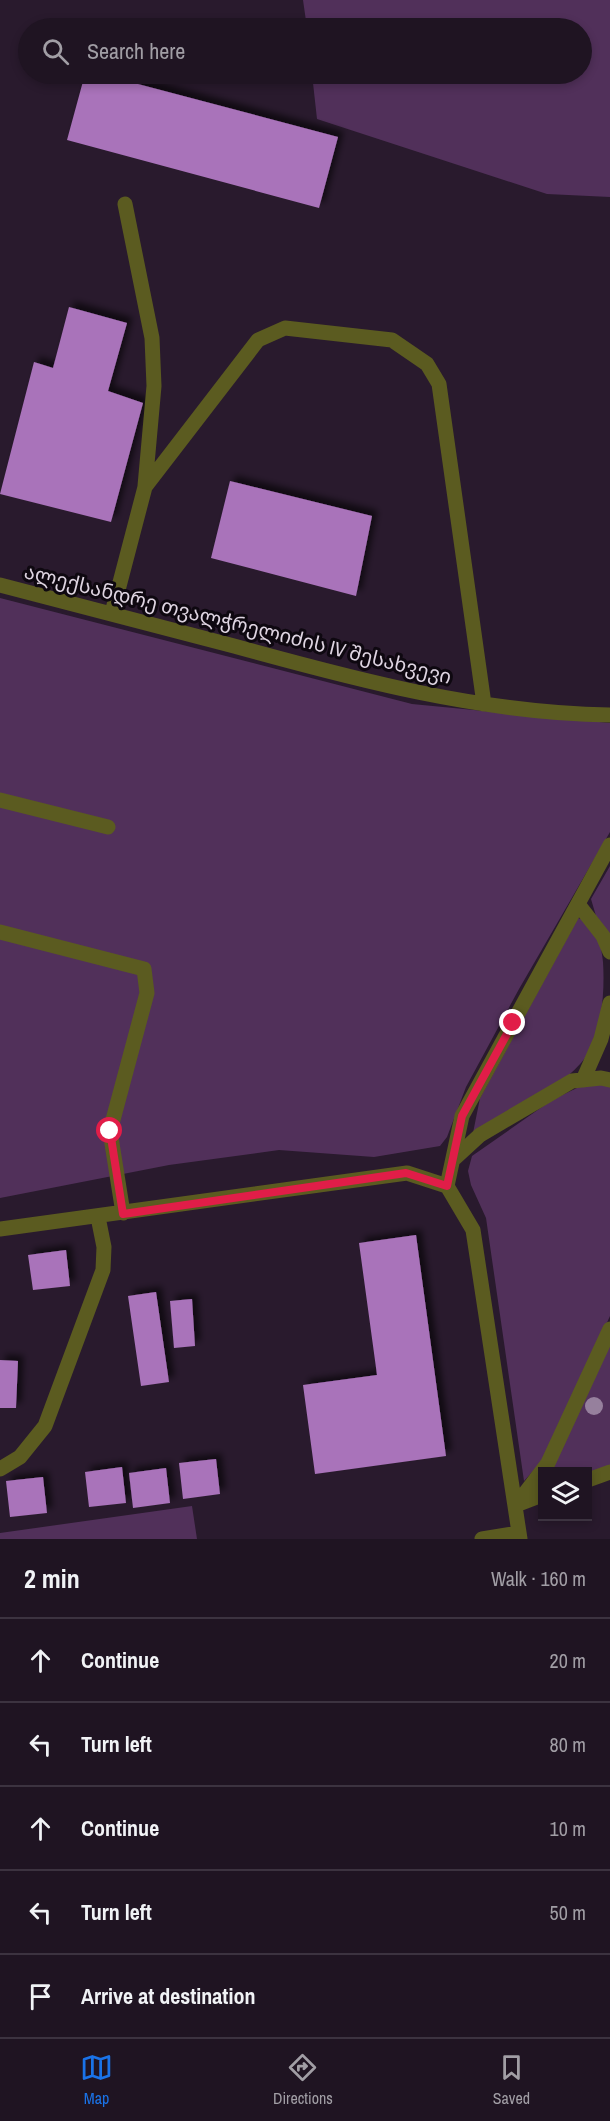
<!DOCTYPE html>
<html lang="en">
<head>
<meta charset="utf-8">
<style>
  body { margin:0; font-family:"Archivo Narrow","Noto Sans Georgian",sans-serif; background:#271d2a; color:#f1f3f6 }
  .controls { position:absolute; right:18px; bottom:18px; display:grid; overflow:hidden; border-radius:0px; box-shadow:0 3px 9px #0003 }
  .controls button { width:54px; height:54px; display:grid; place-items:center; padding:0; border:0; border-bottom:2px solid #3c3340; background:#1f1422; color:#f1f3f6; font:30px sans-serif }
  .stop { position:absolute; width:18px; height:18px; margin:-14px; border:4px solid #e11d48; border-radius:50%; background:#fff }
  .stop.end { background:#e11d48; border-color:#fff; box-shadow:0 2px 6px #0008 }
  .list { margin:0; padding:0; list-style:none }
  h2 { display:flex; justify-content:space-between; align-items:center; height:78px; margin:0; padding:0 24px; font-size:26px }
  h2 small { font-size:20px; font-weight:400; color:#a19ea5 }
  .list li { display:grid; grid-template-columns:39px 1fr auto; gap:18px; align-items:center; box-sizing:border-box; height:84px; padding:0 24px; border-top:2px solid #3c3340 }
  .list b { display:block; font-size:22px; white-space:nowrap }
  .list em { font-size:20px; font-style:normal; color:#a19ea5 }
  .icon { flex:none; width:33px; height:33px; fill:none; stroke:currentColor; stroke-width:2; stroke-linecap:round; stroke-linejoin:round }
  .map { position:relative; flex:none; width:610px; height:1539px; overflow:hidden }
  .search { position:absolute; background:#1f1422; box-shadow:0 3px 9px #0003; left:18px; right:18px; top:18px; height:66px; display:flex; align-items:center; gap:15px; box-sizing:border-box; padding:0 21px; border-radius:33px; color:#a19ea5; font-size:22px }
  .sheet { height:498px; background:#1f1422 }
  nav { display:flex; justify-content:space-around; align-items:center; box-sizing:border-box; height:84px; border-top:2px solid #3c3340; background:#1f1422; font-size:16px; color:#a19ea5 }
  nav a { display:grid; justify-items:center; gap:3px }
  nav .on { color:#1a73e8 }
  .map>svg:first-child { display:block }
</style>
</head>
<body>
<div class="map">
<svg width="610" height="1539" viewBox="0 0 610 1539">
  <defs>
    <filter id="shadow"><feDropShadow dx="5.5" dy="-5.5" stdDeviation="3" flood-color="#0009"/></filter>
  </defs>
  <rect width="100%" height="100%" fill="#291a2d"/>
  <path fill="#51305a" d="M 303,0 L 610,0 L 610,197 L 547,194 L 317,119 L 312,74 L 582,74 L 582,28 L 307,28 Z
    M 0,598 L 412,704 L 610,723 L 610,832 L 519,989 L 466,1087 L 447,1137 L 440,1146 L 374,1157 L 279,1150 L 169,1165 L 0,1198 Z
    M 610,866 L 610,936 L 596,916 L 591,899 Z
    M 578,918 C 598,924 601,944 603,962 C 605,992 602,1040 581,1063 C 556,1092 507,1113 473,1133 L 480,1098 Z
    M 603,1083 L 610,1085 L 610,1316 L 544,1459 L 524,1481 L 486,1218 L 471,1185 L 468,1171 L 472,1156 L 552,1100 L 579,1087 Z
    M 610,1341 L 610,1478 L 588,1477 L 588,1472 L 546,1472 Z
    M 192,1506 L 197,1539 L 0,1539 L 0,1533 Z"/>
  <path fill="#a973ba" filter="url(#shadow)" d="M 85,74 L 100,74 L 338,137 L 319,208 L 67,140 Z
    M 69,307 L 127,323 L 108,391 L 143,403 L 111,522 L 0,494 L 34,362 L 53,368 Z
    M 230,481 L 372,516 L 356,596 L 211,558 Z
    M 416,1235 L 446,1456 L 315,1474 L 303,1385 L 377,1375 L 359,1243 Z
    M 66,1250 L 70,1286 L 33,1290 L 28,1255 Z
    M 156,1292 L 169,1382 L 141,1386 L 128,1296 Z
    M 192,1299 L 195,1346 L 174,1348 L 170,1301 Z
    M 0,1360 L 18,1361 L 16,1408 L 0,1408 Z
    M 216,1459 L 220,1494 L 183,1499 L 179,1463 Z
    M 122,1467 L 126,1503 L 89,1507 L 85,1472 Z
    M 166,1468 L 170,1503 L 133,1508 L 129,1473 Z
    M 43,1477 L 47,1513 L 10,1517 L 6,1481 Z"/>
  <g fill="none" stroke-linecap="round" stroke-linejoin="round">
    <path stroke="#5b5b20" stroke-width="15" d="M 125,204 L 152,338 L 154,386 L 145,486
      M 0,585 C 78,605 156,625 234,646 C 357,680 481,713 610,715
      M 112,613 L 145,487 L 258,340 L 285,328 L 392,340 L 427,364 L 439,384 L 484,704
      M 0,800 L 108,827
      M 578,904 L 603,936 L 610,952
      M 0,932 L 144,969 L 147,993 L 110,1131 L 123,1213
      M 583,1080 L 601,1039 L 610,1003
      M 455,1158 L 480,1135 L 572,1081 L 601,1078 L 610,1080
      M 447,1186 L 462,1116 L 610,845
      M 0,1229 L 407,1173 L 447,1186 L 473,1230 L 520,1539
      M 0,1469 L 20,1457 L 45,1426 L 103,1270 L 104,1247 L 98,1217
      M 588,1480 L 610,1472
      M 516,1505 L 548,1463 L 610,1329
      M 516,1505 L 542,1495
      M 482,1539 L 519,1533"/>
  </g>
  <circle fill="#96809d" cx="594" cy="1406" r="9"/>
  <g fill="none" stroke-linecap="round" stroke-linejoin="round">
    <path stroke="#e11d48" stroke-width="8" d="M 110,1131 L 123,1214 L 406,1173 L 447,1186 L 462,1116 L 513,1023"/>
  </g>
  <g text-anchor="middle" stroke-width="6" stroke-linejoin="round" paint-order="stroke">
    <g font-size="20" fill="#ded4e1" stroke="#0e0810">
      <text transform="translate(238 624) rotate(14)" y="7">ალექსანდრე თვალჭრელიძის IV შესახვევი</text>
    </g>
  </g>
</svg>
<div class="controls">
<button><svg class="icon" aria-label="layers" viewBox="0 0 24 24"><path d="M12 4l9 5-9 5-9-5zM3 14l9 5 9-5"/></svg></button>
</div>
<div class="stop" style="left:110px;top:1131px"></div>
<div class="stop end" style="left:513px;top:1023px"></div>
<div class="search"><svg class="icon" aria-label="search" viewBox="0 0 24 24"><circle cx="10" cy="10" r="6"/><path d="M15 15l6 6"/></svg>Search here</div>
</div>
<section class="sheet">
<h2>2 min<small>Walk · 160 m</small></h2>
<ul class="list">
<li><svg class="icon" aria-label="ahead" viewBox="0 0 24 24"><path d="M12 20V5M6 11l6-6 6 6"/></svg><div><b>Continue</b></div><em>20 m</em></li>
<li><svg class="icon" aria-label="left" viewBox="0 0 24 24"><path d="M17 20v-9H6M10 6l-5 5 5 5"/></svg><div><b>Turn left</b></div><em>80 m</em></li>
<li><svg class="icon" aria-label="ahead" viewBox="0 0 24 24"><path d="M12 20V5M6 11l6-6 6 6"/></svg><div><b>Continue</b></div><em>10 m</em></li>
<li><svg class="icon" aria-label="left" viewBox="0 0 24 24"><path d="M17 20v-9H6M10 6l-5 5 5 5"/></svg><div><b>Turn left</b></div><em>50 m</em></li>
<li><svg class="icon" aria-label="arrive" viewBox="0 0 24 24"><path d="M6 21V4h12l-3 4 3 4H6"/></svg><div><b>Arrive at destination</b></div></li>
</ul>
</section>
<nav>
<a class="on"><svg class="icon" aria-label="map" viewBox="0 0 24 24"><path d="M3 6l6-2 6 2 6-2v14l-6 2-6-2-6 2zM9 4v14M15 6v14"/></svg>Map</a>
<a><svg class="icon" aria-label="directions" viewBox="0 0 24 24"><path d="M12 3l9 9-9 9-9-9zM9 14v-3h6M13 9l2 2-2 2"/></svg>Directions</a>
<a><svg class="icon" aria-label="saved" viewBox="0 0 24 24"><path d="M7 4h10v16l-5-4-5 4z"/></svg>Saved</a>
</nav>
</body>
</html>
